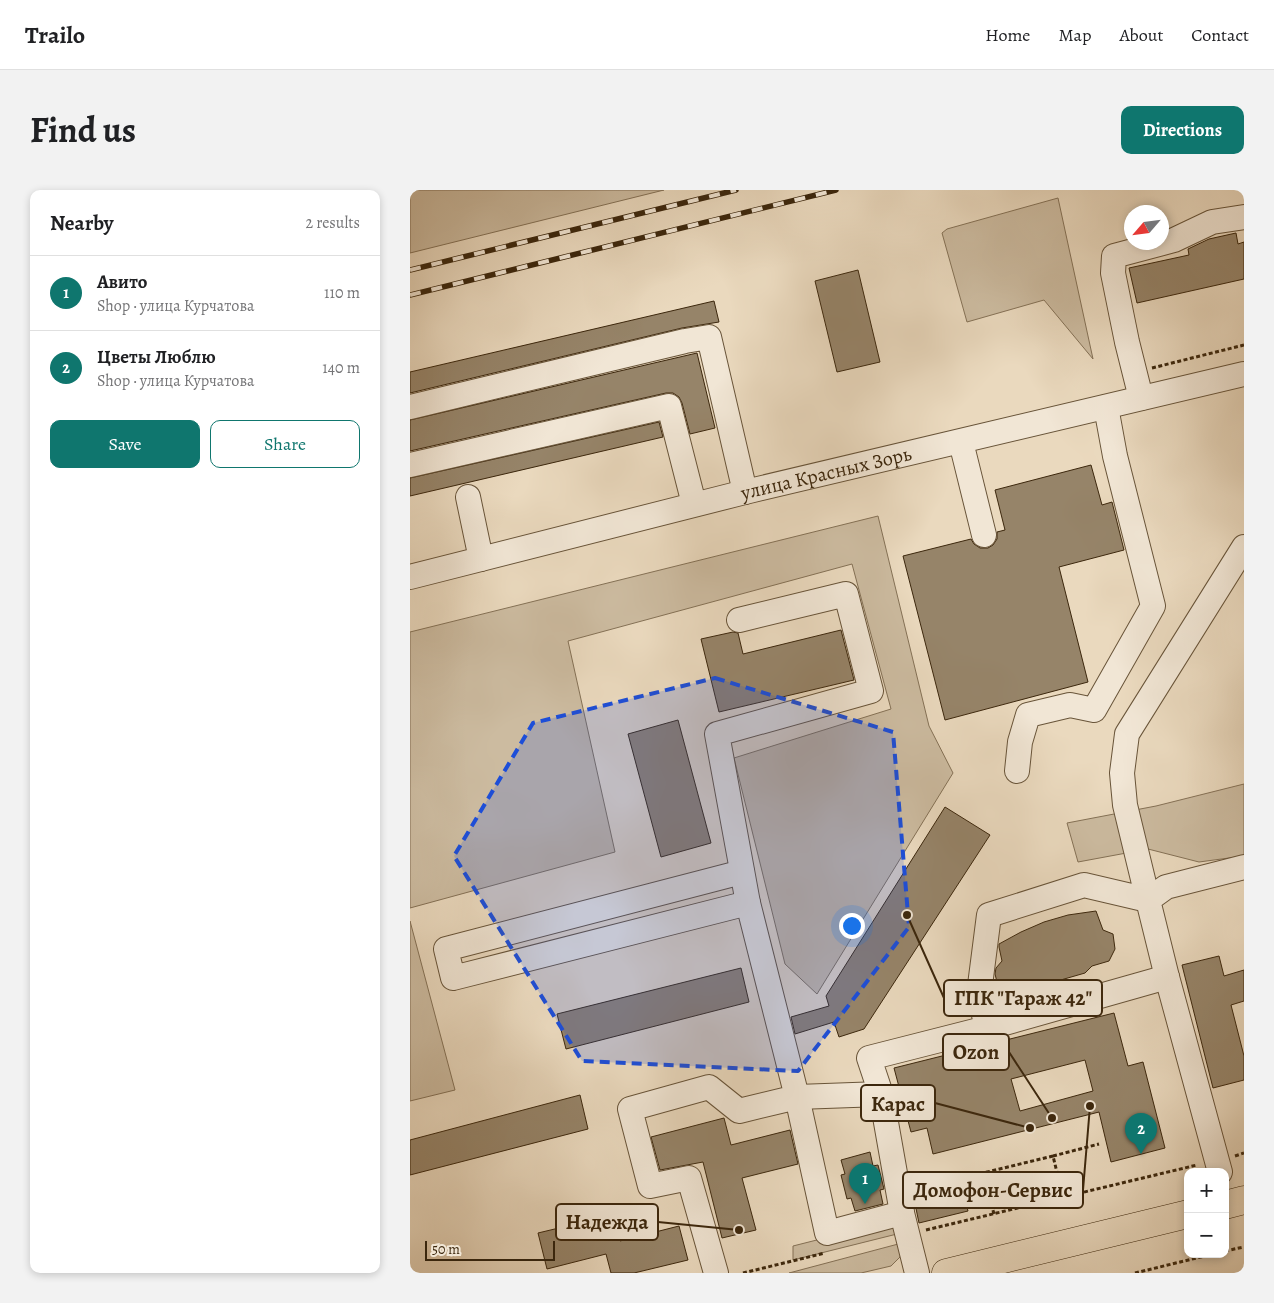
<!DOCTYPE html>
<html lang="en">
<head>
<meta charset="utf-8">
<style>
  body { margin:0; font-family:Alegreya,serif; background:#f2f2f2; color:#202124 }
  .controls { position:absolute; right:15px; bottom:15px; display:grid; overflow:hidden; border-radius:10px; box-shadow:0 2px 8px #0003 }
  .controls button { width:45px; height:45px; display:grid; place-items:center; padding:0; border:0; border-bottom:1px solid #e0e0e0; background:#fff; color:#202124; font:25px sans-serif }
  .compass { position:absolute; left:714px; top:15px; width:45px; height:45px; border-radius:50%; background:#fff; box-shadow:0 2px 8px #0003; rotate:242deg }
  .scale { position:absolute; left:15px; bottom:12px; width:130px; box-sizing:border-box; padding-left:5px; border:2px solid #3c270d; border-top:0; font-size:14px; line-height:18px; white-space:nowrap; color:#3c270d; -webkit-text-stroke:4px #f1e6d5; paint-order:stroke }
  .you { position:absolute; left:441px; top:735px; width:18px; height:18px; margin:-12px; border:4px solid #fff; border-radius:50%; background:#1a73e8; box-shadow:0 0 0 8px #1a73e833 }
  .badge { display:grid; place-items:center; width:32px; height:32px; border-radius:50%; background:#0f766e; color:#fff; font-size:16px; font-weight:700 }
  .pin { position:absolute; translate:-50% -41px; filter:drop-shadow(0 1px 2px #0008) }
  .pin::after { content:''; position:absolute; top:26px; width:18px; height:15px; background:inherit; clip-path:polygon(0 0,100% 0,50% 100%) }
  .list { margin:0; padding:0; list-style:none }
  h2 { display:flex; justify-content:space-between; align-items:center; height:65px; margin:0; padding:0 20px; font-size:21px }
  h2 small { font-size:16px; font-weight:400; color:#757577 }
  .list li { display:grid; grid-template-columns:32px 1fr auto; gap:15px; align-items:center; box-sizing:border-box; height:75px; padding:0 20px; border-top:1px solid #e0e0e0 }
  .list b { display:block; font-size:19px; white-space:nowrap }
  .list p { margin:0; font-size:16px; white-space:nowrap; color:#757577 }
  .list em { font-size:16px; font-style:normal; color:#757577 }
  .actions { display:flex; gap:10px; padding:15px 20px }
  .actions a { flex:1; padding:11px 0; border:1px solid #0f766e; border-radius:10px; text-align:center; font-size:18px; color:#0f766e }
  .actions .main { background:#0f766e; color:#fff }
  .map { position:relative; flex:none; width:834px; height:1083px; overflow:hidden; border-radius:10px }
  header { display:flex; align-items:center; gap:30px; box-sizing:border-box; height:70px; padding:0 25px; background:#fff; border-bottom:1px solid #e0e0e0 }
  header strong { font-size:24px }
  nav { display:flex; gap:28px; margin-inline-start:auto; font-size:18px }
  .intro { display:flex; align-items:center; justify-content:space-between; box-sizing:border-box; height:120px; padding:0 30px }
  h1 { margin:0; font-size:35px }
  .button { padding:12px 22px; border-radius:10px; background:#0f766e; color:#fff; font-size:18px; font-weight:700 }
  main { display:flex; gap:30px; padding:0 30px }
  aside { flex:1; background:#fff; border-radius:10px; box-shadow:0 2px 8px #0003 }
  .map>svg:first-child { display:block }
</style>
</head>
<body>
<header>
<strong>Trailo</strong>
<nav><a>Home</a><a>Map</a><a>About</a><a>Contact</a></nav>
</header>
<div class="intro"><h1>Find us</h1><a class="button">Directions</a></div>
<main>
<aside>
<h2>Nearby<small>2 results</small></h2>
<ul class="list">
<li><span class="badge">1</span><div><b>Авито</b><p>Shop · улица Курчатова</p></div><em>110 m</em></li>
<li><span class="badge">2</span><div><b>Цветы Люблю</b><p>Shop · улица Курчатова</p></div><em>140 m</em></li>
</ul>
<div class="actions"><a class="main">Save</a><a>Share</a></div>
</aside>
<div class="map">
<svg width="834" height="1083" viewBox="0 0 834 1083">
  <rect width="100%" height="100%" fill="#ead9be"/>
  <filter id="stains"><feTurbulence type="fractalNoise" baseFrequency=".004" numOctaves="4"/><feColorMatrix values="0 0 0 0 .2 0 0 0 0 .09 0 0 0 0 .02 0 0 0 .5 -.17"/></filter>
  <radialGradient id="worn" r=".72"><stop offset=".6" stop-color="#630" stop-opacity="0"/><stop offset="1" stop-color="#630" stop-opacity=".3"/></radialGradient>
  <path fill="#ccbba0" stroke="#847156" d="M 0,0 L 254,0 L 0,63 Z
    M 648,8 L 683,169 L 634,110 L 557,132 L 532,43 L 537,39 Z
    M 468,326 L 519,536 L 543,583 L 407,804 L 375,774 L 324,568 L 481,519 L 442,374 L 158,451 L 205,662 L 0,718 L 0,442 Z
    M 834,594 L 834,666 L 789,672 L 738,659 L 668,672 L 657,633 L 746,616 Z
    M 0,731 L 45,900 L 0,911 Z
    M 486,1030 L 491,1043 L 383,1070 L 383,1056 Z
    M 492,1053 L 493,1060 L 490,1067 L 481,1076 L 451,1083 L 379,1083 Z"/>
  <path fill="#968469" stroke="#3c270d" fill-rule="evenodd" d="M 826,43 L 828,54 L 834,52 L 834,89 L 727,113 L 719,78 L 779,65 L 778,59 L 799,49 Z
    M 448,80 L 470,172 L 427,182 L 405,91 Z
    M 304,111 L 309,132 L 272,138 L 0,203 L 0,182 Z
    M 287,163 L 305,238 L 280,244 L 272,213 L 269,207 L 263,203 L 256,203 L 0,261 L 0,230 Z
    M 249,232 L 253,247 L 0,306 L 0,288 Z
    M 681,275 L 692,315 L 702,312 L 714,360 L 649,377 L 678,492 L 535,530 L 493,366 L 561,349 L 564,354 L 570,358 L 578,358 L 583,355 L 587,349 L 587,342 L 595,340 L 585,300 Z
    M 431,440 L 444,490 L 309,522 L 291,449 L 323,442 L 328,443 L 333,464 Z
    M 268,530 L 301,653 L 251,667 L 218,544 Z
    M 535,617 L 580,645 L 454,839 L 429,847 L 424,832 L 385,844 L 381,827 L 419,816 L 416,806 Z
    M 686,721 L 693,740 L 703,744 L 705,759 L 699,771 L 682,776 L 675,783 L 623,798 L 615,795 L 596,800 L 587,792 L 585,784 L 586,778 L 592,771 L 589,757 L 589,754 L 611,742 L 634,732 L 658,725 Z
    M 809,766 L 814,786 L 834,780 L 834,811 L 821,815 L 834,866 L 834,890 L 803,898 L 772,775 Z
    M 331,778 L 339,812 L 156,859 L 147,824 Z
    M 704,823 L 718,876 L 733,872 L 755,958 L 701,972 L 689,922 L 523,964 L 517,938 L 501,942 L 484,878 ZM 675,870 L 683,901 L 610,921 L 601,889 Z
    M 170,905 L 178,939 L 0,985 L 0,950 Z
    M 314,928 L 321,955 L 380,940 L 388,974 L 332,988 L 346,1040 L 312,1048 L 293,972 L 250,980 L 241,947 Z
    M 460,962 L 463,976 L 468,975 L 474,999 L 470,1000 L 473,1014 L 445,1021 L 441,1008 L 437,1009 L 431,985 L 435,984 L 431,970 Z
    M 550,991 L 558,1021 L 509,1033 L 503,1004 Z
    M 203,1025 L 210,1051 L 269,1036 L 278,1070 L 224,1083 L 201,1083 L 196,1064 L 137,1079 L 128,1043 Z"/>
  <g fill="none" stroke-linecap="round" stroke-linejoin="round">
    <defs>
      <g id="minor">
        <path d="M 731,208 L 717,152 L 703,83 L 704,66 L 764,50 L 802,32 L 834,27"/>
        <path d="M 0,217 L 275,151 L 299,147 L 335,302"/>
        <path d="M 551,252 L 574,345"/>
        <path d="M 0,275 L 259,216 L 284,314"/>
        <path d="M 58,307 L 71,369"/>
        <path id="s1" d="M 0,387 L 335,302 L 834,184"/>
        <path d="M 607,581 L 610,552 L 618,525 L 660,515 L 684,520 L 743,416 L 705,266 L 696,217"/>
        <path d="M 332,682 L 36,759 L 43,788 L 338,713"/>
        <path d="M 577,838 L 569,803 L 579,725 L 674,695 L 738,710 L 715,615 L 712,583 L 717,544 L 834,357"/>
        <path d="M 471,904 L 387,907 L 417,1043 L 492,1023"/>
        <path d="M 810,982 L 757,787 L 738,710 L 756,697 L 834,677"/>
        <path d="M 306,1083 L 279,988 L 240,996 L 220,919 L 299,897 L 329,921 L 387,907 L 338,713 L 307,544 L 461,501 L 436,404 L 329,430"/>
        <path d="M 507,1083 L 492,1023 L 471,904 L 459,868 L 577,838 L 757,787"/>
      </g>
      <path id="major" d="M 815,1015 L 834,1010
        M 536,1083 L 778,1024"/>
    </defs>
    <use href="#minor" stroke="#685439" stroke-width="26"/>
    <use href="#major" stroke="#3c270d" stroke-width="29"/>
    <path stroke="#3c270d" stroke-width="3" stroke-dasharray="4 2.5" stroke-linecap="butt" d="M 742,178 L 834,155
      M 643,966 L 689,954
      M 825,966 L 834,963
      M 555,987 L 573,983
      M 584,1024 L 573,983 L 643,966 L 653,1007
      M 516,1040 L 787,975
      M 815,1061 L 834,1057
      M 333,1083 L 415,1063
      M 725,1083 L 803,1064"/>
    <use href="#minor" stroke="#f1e6d5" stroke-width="24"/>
    <use href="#major" stroke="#ead9be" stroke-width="28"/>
    <defs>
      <path id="rail" d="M 0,80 L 326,0
        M 0,105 L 426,0"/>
    </defs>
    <use href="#rail" stroke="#3c270d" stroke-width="5.5"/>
    <use href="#rail" stroke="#f1e6d5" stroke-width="4" stroke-dasharray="11" stroke-linecap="butt"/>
  </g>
  <path fill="#1d4ed8" fill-opacity="0.2" stroke="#1d4ed8" stroke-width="4" stroke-dasharray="10 6" stroke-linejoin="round" d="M 305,488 L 483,542 L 499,737 L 388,881 L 172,871 L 44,666 L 123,533 Z"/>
  <g text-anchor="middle" stroke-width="4.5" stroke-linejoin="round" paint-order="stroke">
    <g font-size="20" fill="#3c270d" stroke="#f1e6d5">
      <text dy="7" stroke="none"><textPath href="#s1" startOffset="429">улица Красных Зорь</textPath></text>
    </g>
  </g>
  <path fill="none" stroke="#3c270d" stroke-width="2" d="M497 725L534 808M642 928L599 862M620 938L525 913M680 916L673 1000M329 1040L248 1032"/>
  <g fill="#3c270d" stroke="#f1e6d5" stroke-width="2">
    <circle cx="497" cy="725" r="5"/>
    <circle cx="642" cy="928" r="5"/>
    <circle cx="620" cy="938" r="5"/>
    <circle cx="680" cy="916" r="5"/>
    <circle cx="329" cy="1040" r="5"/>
  </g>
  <g fill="#f1e6d5" stroke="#3c270d" stroke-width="2">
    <rect x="534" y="790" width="158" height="36" rx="5"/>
    <rect x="533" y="844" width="66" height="36" rx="5"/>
    <rect x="451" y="895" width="74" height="36" rx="5"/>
    <rect x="493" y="982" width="180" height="36" rx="5"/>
    <rect x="146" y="1014" width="102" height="36" rx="5"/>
  </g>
  <g font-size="21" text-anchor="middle" font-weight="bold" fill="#3c270d">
    <text x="613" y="815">ГПК "Гараж 42"</text>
    <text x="566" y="869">Ozon</text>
    <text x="488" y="921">Карас</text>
    <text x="583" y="1007">Домофон-Сервис</text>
    <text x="197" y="1039">Надежда</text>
  </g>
  <rect width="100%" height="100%" filter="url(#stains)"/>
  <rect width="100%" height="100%" fill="url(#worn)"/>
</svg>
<div class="controls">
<button>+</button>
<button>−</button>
</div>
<svg class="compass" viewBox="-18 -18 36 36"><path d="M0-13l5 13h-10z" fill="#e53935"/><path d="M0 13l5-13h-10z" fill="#757577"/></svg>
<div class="scale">50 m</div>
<div class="you"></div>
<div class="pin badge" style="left:455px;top:1014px">1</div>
<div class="pin badge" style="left:731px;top:964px">2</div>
</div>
</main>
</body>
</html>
